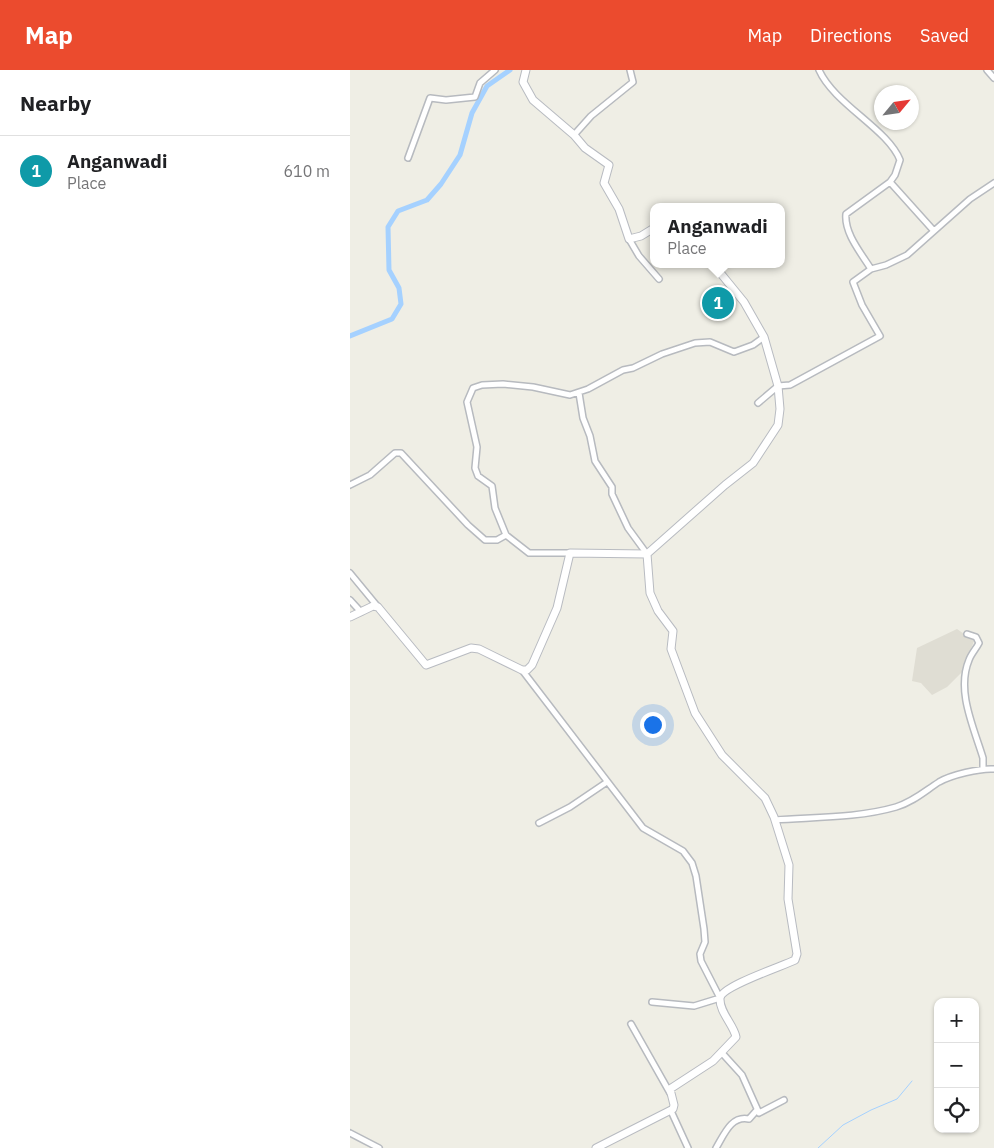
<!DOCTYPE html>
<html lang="en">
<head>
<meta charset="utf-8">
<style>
  body { margin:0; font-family:"IBM Plex Sans",sans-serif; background:#f2f2f2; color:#202124 }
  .controls { position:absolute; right:15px; bottom:15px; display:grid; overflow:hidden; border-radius:10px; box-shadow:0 1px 4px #0004 }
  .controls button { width:45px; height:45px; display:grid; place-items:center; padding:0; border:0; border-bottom:1px solid #e0e0e0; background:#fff; color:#202124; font:25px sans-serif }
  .compass { position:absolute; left:524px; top:15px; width:45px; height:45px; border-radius:50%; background:#fff; box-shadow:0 1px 4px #0004; rotate:61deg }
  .you { position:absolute; left:302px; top:654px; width:18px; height:18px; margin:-12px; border:4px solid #fff; border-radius:50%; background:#1a73e8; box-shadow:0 0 0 8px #1a73e833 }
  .badge { display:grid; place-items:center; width:32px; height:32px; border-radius:50%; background:#eb4b2e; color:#fff; font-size:16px; font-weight:700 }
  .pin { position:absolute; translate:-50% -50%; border:2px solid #fff; box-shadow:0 1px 5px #0006 }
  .popup { position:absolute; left:300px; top:133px; width:135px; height:65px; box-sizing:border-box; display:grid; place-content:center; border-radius:10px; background:#fff; filter:drop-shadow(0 1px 4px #0005); font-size:16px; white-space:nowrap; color:#757577 }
  .popup b { font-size:19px; color:#202124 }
  .popup::after { content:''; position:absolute; left:50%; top:100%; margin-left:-10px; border:10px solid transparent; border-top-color:#fff }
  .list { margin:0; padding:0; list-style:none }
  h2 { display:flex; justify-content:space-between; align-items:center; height:65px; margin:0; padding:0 20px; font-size:21px }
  h2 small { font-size:16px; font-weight:400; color:#757577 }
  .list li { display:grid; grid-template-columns:32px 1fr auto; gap:15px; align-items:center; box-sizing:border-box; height:70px; padding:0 20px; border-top:1px solid #e0e0e0 }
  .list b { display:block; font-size:19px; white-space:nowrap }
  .list p { margin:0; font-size:16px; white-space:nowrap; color:#757577 }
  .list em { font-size:16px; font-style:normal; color:#757577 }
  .icon { flex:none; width:28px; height:28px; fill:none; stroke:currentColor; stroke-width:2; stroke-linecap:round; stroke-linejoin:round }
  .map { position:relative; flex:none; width:644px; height:1078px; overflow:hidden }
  header { display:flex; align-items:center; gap:30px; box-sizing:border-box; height:70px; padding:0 25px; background:#eb4b2e; color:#fff }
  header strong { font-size:24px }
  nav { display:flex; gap:28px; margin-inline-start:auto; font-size:18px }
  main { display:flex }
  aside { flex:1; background:#fff }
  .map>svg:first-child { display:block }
</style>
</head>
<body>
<header>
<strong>Map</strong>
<nav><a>Map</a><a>Directions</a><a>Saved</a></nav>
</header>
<main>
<aside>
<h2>Nearby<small></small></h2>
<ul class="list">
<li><span class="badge" style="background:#0f9aa8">1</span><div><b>Anganwadi</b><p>Place</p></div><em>610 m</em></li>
</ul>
</aside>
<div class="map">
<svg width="644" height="1078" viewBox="0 0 644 1078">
  <rect width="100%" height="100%" fill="#efeee5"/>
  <path fill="#dfddd3" d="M 607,559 L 624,571 L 612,602 L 597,617 L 582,625 L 571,613 L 562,611 L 567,578 Z"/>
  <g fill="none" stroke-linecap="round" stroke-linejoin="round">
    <path stroke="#a5d1ff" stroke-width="1" d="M 468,1078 L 493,1055 L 521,1040 L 547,1029 L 562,1011"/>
    <path stroke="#a5d1ff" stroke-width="5" d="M 0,266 L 42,249 L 51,234 L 49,218 L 39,200 L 38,157 L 48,141 L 77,130 L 91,114 L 110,85 L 122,43 L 137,16 L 160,0"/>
    <defs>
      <path id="street" d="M 469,0 C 484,34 538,59 550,90 L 545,105 L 540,112 L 496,144 C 494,163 511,183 521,199
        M 637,0 L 644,8
        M 224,65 L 241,46 L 283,12 L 280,0
        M 58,88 L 80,28 L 96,30 L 125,27 L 130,13 L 145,0
        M 540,112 L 584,161
        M 279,169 L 289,186 L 309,209
        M 229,323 L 233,348 L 240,366 L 245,391 L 262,417 L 262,424 L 278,458 L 297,484
        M 408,333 L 428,316 L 440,315 L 530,266 L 512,235 L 503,212 L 521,199 L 536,195 L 557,185 L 620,129 L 644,113
        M 0,415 L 20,405 L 45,383 L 51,383 L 118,455 L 135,470 L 147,470 L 156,465 L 145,438 L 142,416 L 128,406 L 125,398 L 127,377 L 117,332 L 123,318 L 132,315 L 153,314 L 183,317 L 220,325 L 238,319 L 273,300 L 283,298 L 312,284 L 345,273 L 360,272 L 384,282 L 403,275 L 414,267
        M 156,465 L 179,483 L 220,483
        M 0,503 L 28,537
        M 0,530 L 11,542
        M 617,564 L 626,567 L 629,573 C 626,579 621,584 619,590 C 606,621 624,658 633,688 L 633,698
        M 172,600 L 293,758 L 333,781 L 342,793 L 346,806 L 354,859 L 355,872 L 350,884 L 351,891 L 370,928 L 344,936 L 302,932
        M 425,750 C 465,747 508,748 546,737 C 563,732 575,721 589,712 C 601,705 630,698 644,699
        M 189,753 L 220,737 L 257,712
        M 281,954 L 320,1023
        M 372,983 L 392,1005 L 409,1043 L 434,1030
        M 321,1041 L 338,1078
        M 0,1063 L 29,1078
        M 366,1078 C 374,1065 381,1045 399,1049 L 407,1040"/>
      <path id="secondary" d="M 176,0 L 173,12 L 183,30 L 224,65 L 235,78 L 259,95 L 254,113 L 269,139 L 279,169 L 291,166 L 304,158
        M 0,547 L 23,536 L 28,537 L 76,595 L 121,578 L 129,579 L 172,600 L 177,600 L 182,595 L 207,538 L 220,483 L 297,484 L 375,415 L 403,393 L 428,355 L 430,339 L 428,316 L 414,267 L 394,232 L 363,194
        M 246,1078 L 323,1039 L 324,1035 L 320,1019 L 363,991 L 386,967 C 384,955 369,942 370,928 C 372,916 433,896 445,890 L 447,884 L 438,829 L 439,795 L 424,747 L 415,728 L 372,685 L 345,643 L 321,579 L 323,561 L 308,541 L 300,523 L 297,484"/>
    </defs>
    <use href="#street" stroke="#b7babf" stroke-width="8"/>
    <use href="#secondary" stroke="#b8bbc1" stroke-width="9"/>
    <use href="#street" stroke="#fff" stroke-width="5"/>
    <use href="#secondary" stroke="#fff" stroke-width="7"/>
  </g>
</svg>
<div class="controls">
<button>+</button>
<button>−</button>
<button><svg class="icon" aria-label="locate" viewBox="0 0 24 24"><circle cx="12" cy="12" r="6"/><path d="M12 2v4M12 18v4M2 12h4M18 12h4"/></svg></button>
</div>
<svg class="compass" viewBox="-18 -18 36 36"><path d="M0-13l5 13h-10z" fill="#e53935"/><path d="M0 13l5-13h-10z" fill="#757577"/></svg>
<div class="you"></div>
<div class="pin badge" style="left:368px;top:233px;background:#0f9aa8">1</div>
<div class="popup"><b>Anganwadi</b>Place</div>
</div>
</main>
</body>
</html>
